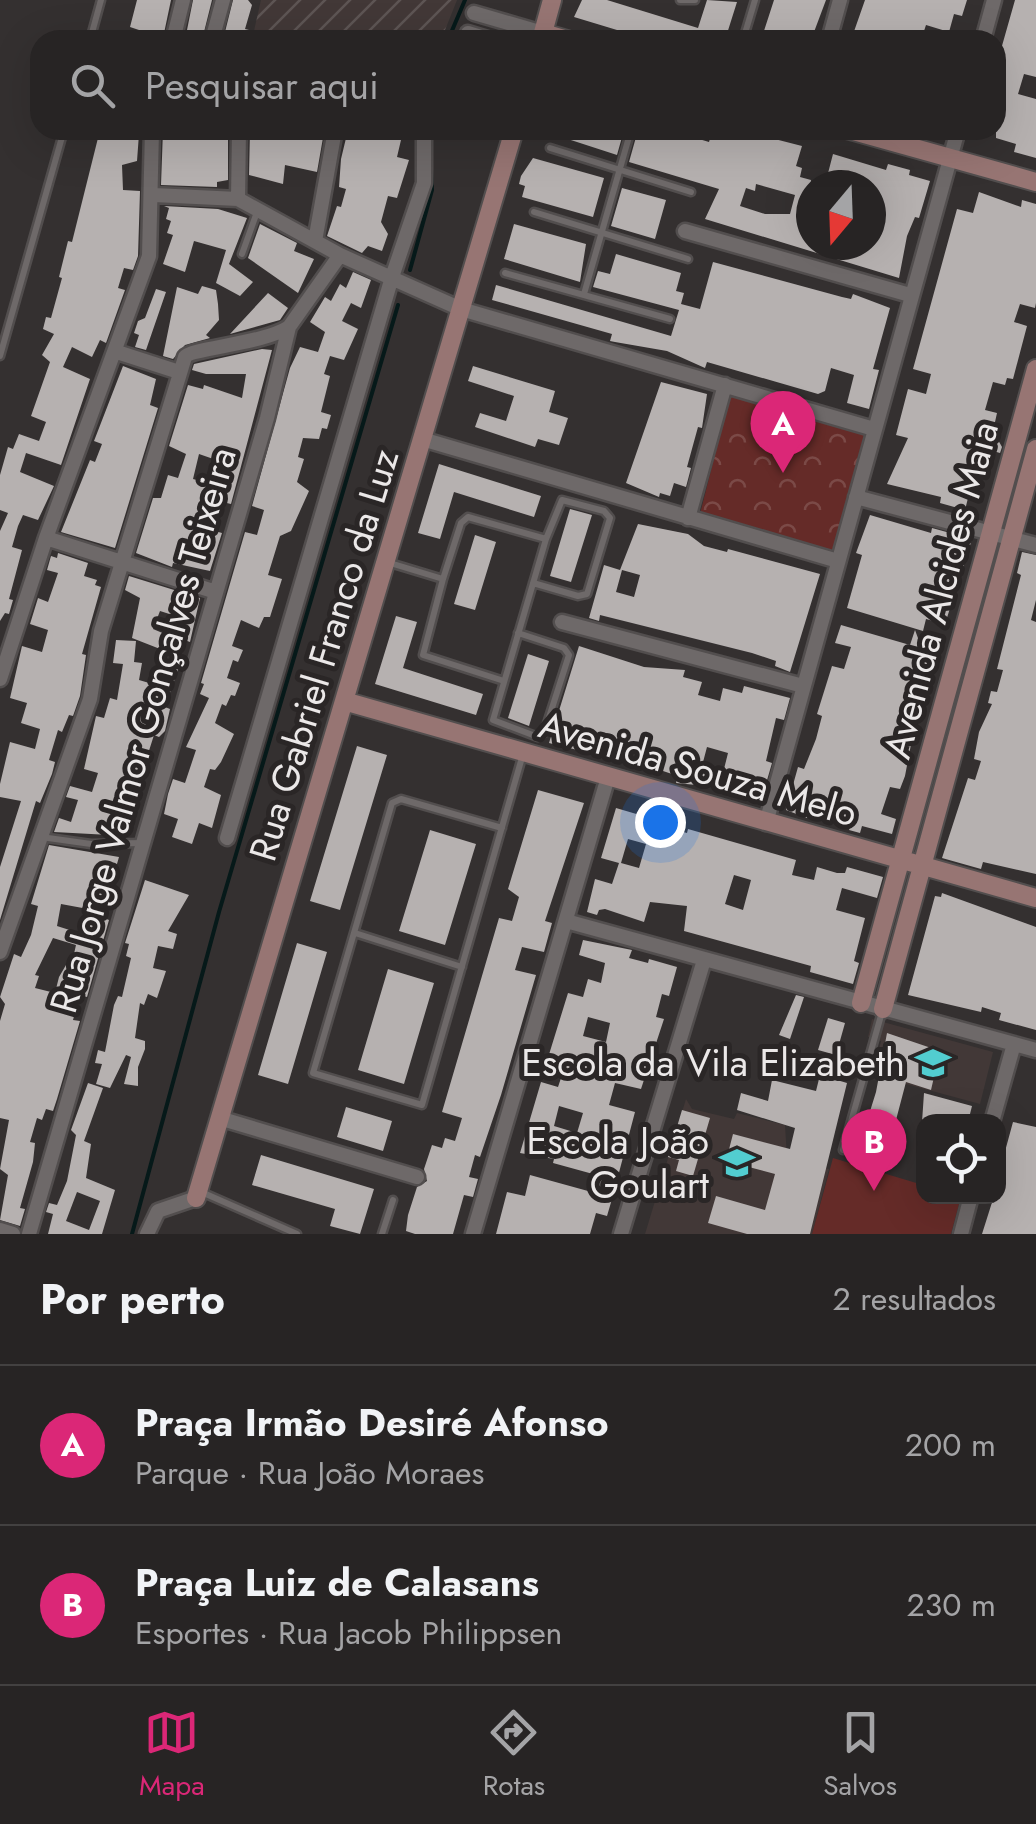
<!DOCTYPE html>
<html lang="pt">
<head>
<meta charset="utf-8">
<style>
  body { margin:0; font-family:Jost,sans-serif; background:#2f2c2c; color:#f1f3f6 }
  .controls { position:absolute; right:30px; bottom:30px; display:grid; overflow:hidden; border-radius:20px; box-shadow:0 10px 40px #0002 }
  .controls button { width:90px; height:90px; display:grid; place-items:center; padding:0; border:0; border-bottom:2px solid #434141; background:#272424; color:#f1f3f6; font:50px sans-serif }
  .compass { position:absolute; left:796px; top:170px; width:90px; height:90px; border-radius:50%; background:#272424; box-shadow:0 10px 40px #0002; rotate:199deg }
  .you { position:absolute; left:660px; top:822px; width:35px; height:35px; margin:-25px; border:8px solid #fff; border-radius:50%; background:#1a73e8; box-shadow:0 0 0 15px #1a73e833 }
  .badge { display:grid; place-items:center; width:65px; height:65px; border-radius:50%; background:#db2777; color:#fff; font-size:32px; font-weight:700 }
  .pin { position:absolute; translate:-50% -82px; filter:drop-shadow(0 2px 5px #0008) }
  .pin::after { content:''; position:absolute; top:52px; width:35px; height:30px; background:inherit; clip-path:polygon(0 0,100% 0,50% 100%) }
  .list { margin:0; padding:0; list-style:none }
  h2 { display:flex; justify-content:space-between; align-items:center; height:130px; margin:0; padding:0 40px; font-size:42px }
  h2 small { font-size:32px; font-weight:400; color:#a4a4a6 }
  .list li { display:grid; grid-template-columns:65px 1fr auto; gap:30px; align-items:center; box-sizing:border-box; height:160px; padding:0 40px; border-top:2px solid #434141 }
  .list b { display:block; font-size:38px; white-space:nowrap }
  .list p { margin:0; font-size:32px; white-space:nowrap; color:#a4a4a6 }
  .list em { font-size:32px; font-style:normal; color:#a4a4a6 }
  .icon { flex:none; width:55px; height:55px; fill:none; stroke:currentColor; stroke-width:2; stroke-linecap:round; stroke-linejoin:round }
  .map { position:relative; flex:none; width:1036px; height:1234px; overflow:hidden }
  .search { position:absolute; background:#272424; box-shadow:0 10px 40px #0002; left:30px; right:30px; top:30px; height:110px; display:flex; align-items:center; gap:25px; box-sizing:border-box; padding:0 35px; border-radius:30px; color:#a4a4a6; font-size:38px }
  .sheet { height:450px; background:#272424 }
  nav { display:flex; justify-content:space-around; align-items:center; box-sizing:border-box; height:140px; border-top:2px solid #434141; background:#272424; font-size:28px; color:#a4a4a6 }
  nav a { display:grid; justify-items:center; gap:5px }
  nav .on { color:#db2777 }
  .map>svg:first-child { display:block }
</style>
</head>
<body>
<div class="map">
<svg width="1036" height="1234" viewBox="0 0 1036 1234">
  <defs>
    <pattern id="industrial-furrows" width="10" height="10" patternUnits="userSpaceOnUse" patternTransform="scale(2.5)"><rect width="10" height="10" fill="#423837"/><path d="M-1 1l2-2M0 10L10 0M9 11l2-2" fill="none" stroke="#5d5554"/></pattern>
    <pattern id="park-crowns" width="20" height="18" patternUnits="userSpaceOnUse" patternTransform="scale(2.5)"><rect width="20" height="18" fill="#652b28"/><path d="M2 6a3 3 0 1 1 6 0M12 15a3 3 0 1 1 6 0" fill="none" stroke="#7b4a47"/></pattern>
  </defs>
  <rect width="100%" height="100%" fill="#343030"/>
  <path fill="#423837" d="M 872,1019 L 993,1052 L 980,1104 L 873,1075 L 881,1041 L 868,1037 Z
    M 686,1099 L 692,1109 L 734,1119 L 737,1113 L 785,1125 L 787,1157 L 829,1169 L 812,1234 L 645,1234 Z"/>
  <path fill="url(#industrial-furrows)" d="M 261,0 L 457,0 L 441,40 L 252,40 Z"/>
  <path fill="#652b28" d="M 833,1158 L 923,1185 L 924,1196 L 961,1197 L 951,1234 L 812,1234 Z"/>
  <path fill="url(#park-crowns)" d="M 730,395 L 866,433 L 835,551 L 700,514 Z"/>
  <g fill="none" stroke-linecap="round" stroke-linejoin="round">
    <path stroke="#061919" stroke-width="4" d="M 448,40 L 465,0
      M 410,270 L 432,190 L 431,170
      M 132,1234 L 219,912 L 398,305"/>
  </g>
  <path fill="#b6b1b0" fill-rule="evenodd" d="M 137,0 L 171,0 L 163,38 L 136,40 L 139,30 L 130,27 Z
    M 193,0 L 212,0 L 202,40 L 185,40 Z
    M 233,0 L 248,0 L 252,5 L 245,29 L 249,30 L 247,40 L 223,40 Z
    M 582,0 L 607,0 L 698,28 L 707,0 L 737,2 L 725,40 L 650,40 L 574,17 Z
    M 774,0 L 826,0 L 811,40 L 761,40 Z
    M 865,0 L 967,0 L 962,16 L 954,14 L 949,32 L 926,25 L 921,40 L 851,40 Z
    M 1015,0 L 1036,0 L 1036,77 L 1024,74 L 1018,94 L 1036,99 L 1036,158 L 1014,152 L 1016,144 L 996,138 L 996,67 Z
    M 100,130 L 139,134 L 137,161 L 122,165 L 123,190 L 140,191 L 138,256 L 133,270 L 124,268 L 118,288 L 125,290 L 106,343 L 100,340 L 92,357 L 72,347 L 63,367 L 90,379 L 61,465 L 26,453 L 20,472 L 54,486 L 38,520 L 23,515 L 18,526 L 12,547 L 22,550 L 9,599 L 13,600 L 9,614 L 5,613 L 0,621 L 0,531 L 8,513 L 0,510 L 0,475 L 8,447 L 13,449 L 19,434 L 39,441 L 46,422 L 31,416 L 50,362 L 42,355 L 54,334 L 43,329 L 46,317 L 51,318 L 62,278 L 59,277 L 68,241 L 72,242 Z
    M 163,130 L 228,131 L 228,180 L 217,182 L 217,187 L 161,185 Z
    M 250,130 L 324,132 L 317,172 L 285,165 L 283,184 L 249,175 Z
    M 355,130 L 401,140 L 397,157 L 409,160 L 397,198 L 388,196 L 381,222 L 388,234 L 382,251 L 368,246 L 362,253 L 327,236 L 337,206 L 341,207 L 346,189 L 339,187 L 341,159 L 347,134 L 354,135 Z
    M 540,130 L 624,130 L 617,155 Z
    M 638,130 L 669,130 L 709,142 L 712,132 L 737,137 L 739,130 L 802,146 L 796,166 L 802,168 L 800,177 L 811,180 L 807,229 L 811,230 L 811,245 L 871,245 L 871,185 L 827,177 L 833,154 L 886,170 L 888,164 L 910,170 L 909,175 L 930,181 L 919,218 L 915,217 L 907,236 L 899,278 L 705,219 L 719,189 L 629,162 ZM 756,184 L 795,195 L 790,214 L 765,214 L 740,206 L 746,188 L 755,191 Z
    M 533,158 L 604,178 L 593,217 L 522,197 L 525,186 L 519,184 L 521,176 Z
    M 622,188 L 666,200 L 655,239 L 611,226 Z
    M 979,192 L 1021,207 L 1022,200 L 1036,204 L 1036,303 L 1035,308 L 1020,304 L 1014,322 L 1027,326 L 1013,379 L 1007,378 L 1005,385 L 993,382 L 985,410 L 997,413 L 993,431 L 1002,447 L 1000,453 L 993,451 L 988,469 L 976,466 L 965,510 L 940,503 L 941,497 L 887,484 L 908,438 L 896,435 L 908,389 L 926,394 L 931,374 L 913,369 L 957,209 L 973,213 Z
    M 164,206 L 218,209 L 247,218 L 229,264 L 253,282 L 240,296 L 216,283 L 226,250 L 194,241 L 185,272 L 163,264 L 173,235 L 167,233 L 171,221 L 166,219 L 169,208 Z
    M 260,224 L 297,243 L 294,251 L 314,259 L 298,293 L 248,258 Z
    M 514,224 L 586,244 L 580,282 L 504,259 Z
    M 616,254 L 681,273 L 676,291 L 684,293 L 681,304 L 700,309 L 713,262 L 842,297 L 851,299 L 853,294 L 890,308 L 873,369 L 879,370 L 869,409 L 847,403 L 854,375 L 831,368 L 825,391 L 818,394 L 707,362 L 705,368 L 667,351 L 615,342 L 610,341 L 612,334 L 492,300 L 496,285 L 671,336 L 679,310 L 593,287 L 598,271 L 610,274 Z
    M 353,272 L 371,280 L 361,308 L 351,303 L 342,321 L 358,329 L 344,360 L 330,356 L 324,374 L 330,376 L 321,412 L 331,415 L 327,429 L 322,428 L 319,439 L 303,438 L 298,457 L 304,459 L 297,482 L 309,491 L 291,531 L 280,536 L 268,575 L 282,579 L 270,617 L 264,617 L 259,628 L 241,620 L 232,646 L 243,650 L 238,662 L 233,660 L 227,678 L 240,683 L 235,696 L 231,695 L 226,706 L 222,704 L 215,723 L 234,734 L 221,762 L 215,770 L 210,769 L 204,787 L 221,795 L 212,828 L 199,823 L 192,844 L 172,837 L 178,819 L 164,814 L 168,794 L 173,779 L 185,783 L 196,750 L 186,747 L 209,698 L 200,694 L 204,684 L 201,683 L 245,532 L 257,535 L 264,510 L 252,506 L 290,368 L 300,347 L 318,352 L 325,332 L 310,322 L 325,297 L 331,301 L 340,284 L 346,288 Z
    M 202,286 L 216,290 L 218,304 L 219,320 L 206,335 L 210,338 L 185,345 L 173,359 L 163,356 L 177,287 L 198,294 Z
    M 156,289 L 166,292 L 146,350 L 135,347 L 139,335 L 134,333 L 138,321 L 145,318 Z
    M 268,293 L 288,308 L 280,320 L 230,334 Z
    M 262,349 L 272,350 L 231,504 L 214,500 L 208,519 L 214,521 L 211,530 L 222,533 L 210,571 L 173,563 L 172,567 L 136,553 L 153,498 L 161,498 L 168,475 L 178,478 L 186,454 L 169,446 L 188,385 L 203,389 L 204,385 L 242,398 L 246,374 L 206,374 L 192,370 L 194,364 ZM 199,454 L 222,462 L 215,485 L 193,479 Z
    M 123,366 L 156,379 L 150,405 L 158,408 L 115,548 L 61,532 L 90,460 L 95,462 L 102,444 L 94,441 Z
    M 473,366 L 555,391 L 549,412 L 568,418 L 559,445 L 538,439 L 535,447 L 475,427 L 480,413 L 506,421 L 514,396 L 468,381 Z
    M 661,382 L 707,394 L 702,428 L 698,427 L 687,467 L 691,468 L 686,487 L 674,483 L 670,496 L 660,493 L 659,497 L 626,483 Z
    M 439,464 L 541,496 L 534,517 L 454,492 L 440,539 L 418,533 Z
    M 570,509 L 592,515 L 571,582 L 550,576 Z
    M 870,515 L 931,533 L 932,528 L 972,539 L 945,624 L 926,619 L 923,631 L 847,608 L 862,555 L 856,553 Z
    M 638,524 L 688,534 L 704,546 L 727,552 L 728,549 L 820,574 L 790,672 L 775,666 L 776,661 L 752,653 L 600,615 L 599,621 L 589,618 L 604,565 L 620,570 ZM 622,570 L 640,575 L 634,597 L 616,592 Z
    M 475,535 L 496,542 L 475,610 L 454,604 Z
    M 1022,552 L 1036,555 L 1036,600 L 1031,620 L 1036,622 L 1036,874 L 983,862 L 981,869 L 942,858 L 968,778 L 975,780 L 981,761 L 974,759 L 979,732 L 992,704 L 988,703 L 991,691 L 997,692 L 1003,670 L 997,669 L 1021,575 L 1017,573 Z
    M 58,553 L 88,563 L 84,576 L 97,580 L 95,585 L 101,587 L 82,654 L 86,655 L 80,696 L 73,716 L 69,715 L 62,732 L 58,730 L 49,760 L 55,762 L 52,774 L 40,803 L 36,801 L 0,920 L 0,867 L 21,801 L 0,797 L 0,784 L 10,742 L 35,749 L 40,729 L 21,723 L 27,703 L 10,698 L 22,646 L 42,652 L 48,630 L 30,624 L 38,598 L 48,602 L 58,573 L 47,570 L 51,556 L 57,558 Z
    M 129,576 L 200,598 L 190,642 L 176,637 L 182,618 L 160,611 L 153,629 L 184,642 L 178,656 L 132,638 L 140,598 L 125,590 Z
    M 396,616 L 417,622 L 403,668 L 483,694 L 476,715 L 375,684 Z
    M 841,625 L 910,645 L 915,630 L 922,649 L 938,654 L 920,719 L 916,718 L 905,776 L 900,789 L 890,787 L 881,814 L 896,819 L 892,834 L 862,826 L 860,833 L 849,830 L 853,819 L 831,813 L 809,811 L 807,818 L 786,810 L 798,767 L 804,769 L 816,739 L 822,716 L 817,714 L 832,666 L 844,669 L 851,647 L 835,643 Z
    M 116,640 L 136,641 L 134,662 L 142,663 L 139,680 L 156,685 L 165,664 L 180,664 L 165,707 L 170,709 L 165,731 L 159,737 L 154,735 L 147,757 L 151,758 L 134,802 L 138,803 L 128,836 L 54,832 L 59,818 L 71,822 L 78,800 L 66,797 L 70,786 L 92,792 L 98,773 L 84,769 L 96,716 L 104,718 L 110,698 L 117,700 L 123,664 L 113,663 Z
    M 579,646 L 644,667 L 685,670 L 683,677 L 702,682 L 698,695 L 720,701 L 723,688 L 742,693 L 744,686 L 790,698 L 784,720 L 776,718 L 766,761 L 772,763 L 761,801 L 739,795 L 742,786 L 721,781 L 728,753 L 707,747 L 702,766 L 721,772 L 717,787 L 676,783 L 678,776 L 654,768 L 657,756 L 628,748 L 626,754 L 608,751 L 606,757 L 549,743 Z
    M 528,654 L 549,661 L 529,726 L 508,718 Z
    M 357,746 L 387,755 L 340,910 L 310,901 Z
    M 538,790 L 584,803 L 545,921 L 552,923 L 544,952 L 522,947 L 515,970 L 536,975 L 501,1095 L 480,1157 L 475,1155 L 469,1177 L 478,1179 L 473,1197 L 464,1195 L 453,1234 L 415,1234 L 406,1231 L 408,1215 L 417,1187 L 427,1181 L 424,1169 L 432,1145 L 442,1148 L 445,1138 L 455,1141 L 462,1118 L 442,1112 L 499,918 L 512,921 L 519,897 L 508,889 Z
    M 616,808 L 667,823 L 666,827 L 687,833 L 688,829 L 796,860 L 792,875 L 814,880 L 817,867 L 837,873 L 845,873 L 847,867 L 883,877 L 877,898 L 842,888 L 836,910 L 865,918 L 854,961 L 859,963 L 853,984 L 810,972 L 811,966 L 684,931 L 687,906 L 650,902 L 644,922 L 605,909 L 599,910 L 597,915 L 587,912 L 595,879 L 612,884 L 619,863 L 601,858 ZM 628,839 L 646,844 L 639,868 L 621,863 ZM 734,875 L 751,880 L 743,910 L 725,904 Z
    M 430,830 L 476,844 L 445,945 L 399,931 Z
    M 49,845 L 119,857 L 104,909 L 104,918 L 109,920 L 87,997 L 80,995 L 73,1020 L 80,1021 L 57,1099 L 53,1111 L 46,1109 L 42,1120 L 37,1118 L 30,1142 L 35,1143 L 33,1162 L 20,1208 L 25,1209 L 20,1226 L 0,1220 L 8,1175 L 0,1169 L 9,1120 L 0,1118 L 0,1021 L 5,1004 L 0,997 L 14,954 L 21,957 L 31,935 L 38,906 L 31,904 ZM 61,904 L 88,909 L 79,933 L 57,926 ZM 53,938 L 76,945 L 71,967 L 66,965 L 59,977 L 55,993 L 35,988 L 39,976 L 35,975 Z
    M 145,880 L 189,895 L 168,931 L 177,934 L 173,949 L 158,946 L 153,968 L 166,971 L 157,998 L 148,994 L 144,1005 L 140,1003 L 135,1038 L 145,1041 L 145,1049 L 138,1067 L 138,1086 L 124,1084 L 131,1057 L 126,1055 L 110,1088 L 96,1084 L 102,1064 L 95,1063 L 98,1050 L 105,1052 L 114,1005 L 118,996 L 122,997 L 131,958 L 126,956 L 129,944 L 125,943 Z
    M 942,893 L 1036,927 L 1036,1030 L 999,1020 L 1001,1013 L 982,1007 L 981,1012 L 908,995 L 935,896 L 941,897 Z
    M 583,940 L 632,950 L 629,958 L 648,963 L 649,959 L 677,967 L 669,996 L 662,994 L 656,1017 L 664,1019 L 641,1089 L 615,1083 L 609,1105 L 635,1112 L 612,1199 L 607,1216 L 596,1213 L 590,1234 L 496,1234 L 507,1192 L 525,1196 L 530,1175 L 588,1191 L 593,1174 L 553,1163 L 554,1159 L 520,1153 L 541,1082 L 558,1087 L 565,1066 L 547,1061 L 568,993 L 583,997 L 588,979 L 601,983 L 605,963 L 579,955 ZM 588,1017 L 610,1023 L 606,1042 L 583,1036 ZM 559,1106 L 583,1113 L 577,1133 L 554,1126 Z
    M 297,943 L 327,952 L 288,1084 L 258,1075 Z
    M 388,969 L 434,983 L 404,1084 L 358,1070 Z
    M 796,995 L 804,997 L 790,1039 L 779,1035 Z
    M 828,1018 L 845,1023 L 836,1055 L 818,1050 Z
    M 887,1033 L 940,1051 L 931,1090 L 906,1082 L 886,1158 L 858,1150 L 876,1092 Z
    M 820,1075 L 847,1083 L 810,1234 L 747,1234 L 708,1223 L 716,1196 L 765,1210 L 775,1174 L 726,1161 L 733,1134 L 790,1149 L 795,1128 L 737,1110 L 741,1093 L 768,1101 L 772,1080 L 816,1091 Z
    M 88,1083 L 103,1088 L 84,1141 L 91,1144 L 86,1178 L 115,1190 L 102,1234 L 48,1234 L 53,1214 L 46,1212 L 49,1203 L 57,1205 L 67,1181 L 76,1135 L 71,1130 ZM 77,1192 L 100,1201 L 89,1230 L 66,1221 Z
    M 924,1093 L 972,1106 L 968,1122 L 922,1122 Z
    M 346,1107 L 392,1121 L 383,1151 L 337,1137 Z
    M 682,1110 L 710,1118 L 693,1176 L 676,1171 L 679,1160 L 668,1157 Z
    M 1013,1122 L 1036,1127 L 1036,1234 L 982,1234 L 994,1196 L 998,1196 L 998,1177 Z
    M 261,1155 L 374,1189 L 360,1234 L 330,1226 L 335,1209 L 252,1185 Z"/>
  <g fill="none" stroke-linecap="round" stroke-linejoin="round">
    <defs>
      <path id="lane" d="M 680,0 L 695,0
        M 90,40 L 101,0
        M 743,40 L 755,0
        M 550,148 L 691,192
        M 534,212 L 688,259
        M 242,254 L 257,212
        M 505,273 L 670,319
        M 584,294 L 631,130
        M 0,356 L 64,130
        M 390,563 L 443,579 L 461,523 L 468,517 L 546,539 L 493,720 L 538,737 L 544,733 L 569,655 L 564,648 L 518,633
        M 443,579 L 423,655 L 504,681
        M 533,583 L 578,596 L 587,594 L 610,518 L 604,511 L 562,500 L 546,539
        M 502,828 L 401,799 L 392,803 L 313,1073 L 422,1105 L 523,754
        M 41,837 L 91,844 L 143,843
        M 355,933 L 462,967
        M 843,1150 L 882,1012
        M 199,1191 L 297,1234
        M 382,1234 L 393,1200"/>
      <path id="street" d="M 474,13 L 543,33
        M 468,33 L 491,40
        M 173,40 L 183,0
        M 212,40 L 223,0
        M 829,40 L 840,0
        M 983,40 L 994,0
        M 154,195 L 238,199 L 340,255 L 461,309 L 874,429
        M 238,199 L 239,130
        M 685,231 L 910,295
        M 315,241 L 335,130
        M 117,352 L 179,372
        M 422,439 L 838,561
        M 856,497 L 1036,545
        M 688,518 L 725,385
        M 46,538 L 216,592
        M 562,622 L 803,686
        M 0,679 L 46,538 L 149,256 L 152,130
        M 766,823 L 958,130
        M 227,838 L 392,277 L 424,183 L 424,136
        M 566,921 L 1036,1050
        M 0,952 L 90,699 L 101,631 L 185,357 C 191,348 263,344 289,327
        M 219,1118 L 417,1177
        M 992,1122 L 1014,1044
        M 0,1230 L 13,1234
        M 29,1234 L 267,418 L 289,327 L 340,255
        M 147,1234 L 158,1211 L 196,1198
        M 473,1234 L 608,777
        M 621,1234 L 704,960
        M 961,1234 L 971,1196"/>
      <path id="secondary" d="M 543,33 L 567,40
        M 541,40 L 552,0
        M 850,130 L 1036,182
        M 344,701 L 1036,898
        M 861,1003 L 1036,369
        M 883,1009 L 1036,449
        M 196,1198 L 514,130"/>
    </defs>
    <use href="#lane" stroke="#524e4e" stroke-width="11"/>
    <use href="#street" stroke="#524e4e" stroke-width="19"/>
    <use href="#secondary" stroke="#524e4e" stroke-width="22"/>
    <use href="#lane" stroke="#6e6969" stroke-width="6"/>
    <use href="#street" stroke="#6e6969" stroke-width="14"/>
    <use href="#secondary" stroke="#977573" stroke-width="18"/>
  </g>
  <defs>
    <symbol id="school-bare" viewBox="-9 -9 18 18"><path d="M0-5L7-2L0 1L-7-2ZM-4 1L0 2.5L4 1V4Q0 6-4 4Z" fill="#52cdd0" stroke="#2a2626" stroke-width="2.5" paint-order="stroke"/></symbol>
  </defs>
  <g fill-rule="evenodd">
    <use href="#school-bare" x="908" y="1038" width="50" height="50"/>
    <use href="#school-bare" x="712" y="1138" width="50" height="50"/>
  </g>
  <g text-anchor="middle" stroke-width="10" stroke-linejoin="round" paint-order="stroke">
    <g font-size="38" fill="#ebe8e8" stroke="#2a2626">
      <text transform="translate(941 590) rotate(-75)" y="13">Avenida Alcides Maia</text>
      <text transform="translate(324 655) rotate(-73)" y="13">Rua Gabriel Franco da Luz</text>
      <text transform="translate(143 730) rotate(-74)" y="13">Rua Jorge Valmor Gonçalves Teixeira</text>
      <text transform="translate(698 769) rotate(16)" y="13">Avenida Souza Melo</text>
    </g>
    <g font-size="38" fill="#ebe8e8" stroke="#2a2626" text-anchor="end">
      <text x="905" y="1076">Escola da Vila Elizabeth</text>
      <text x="709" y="1154">Escola João<tspan x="709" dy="44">Goulart</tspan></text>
    </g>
  </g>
</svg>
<div class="controls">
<button><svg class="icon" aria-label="locate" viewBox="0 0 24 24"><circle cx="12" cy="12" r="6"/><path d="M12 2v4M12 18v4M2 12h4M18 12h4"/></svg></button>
</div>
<svg class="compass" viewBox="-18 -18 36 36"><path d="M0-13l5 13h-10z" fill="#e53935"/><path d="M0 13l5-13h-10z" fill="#a4a4a6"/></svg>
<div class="you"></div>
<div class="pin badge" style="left:783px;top:473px">A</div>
<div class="pin badge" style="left:874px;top:1191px">B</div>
<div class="search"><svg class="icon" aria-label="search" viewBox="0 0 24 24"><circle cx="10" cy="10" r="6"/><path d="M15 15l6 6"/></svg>Pesquisar aqui</div>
</div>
<section class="sheet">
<h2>Por perto<small>2 resultados</small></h2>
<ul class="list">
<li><span class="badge">A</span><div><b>Praça Irmão Desiré Afonso</b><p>Parque · Rua João Moraes</p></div><em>200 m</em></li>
<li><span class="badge">B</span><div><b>Praça Luiz de Calasans</b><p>Esportes · Rua Jacob Philippsen</p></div><em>230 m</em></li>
</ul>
</section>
<nav>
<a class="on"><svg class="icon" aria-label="map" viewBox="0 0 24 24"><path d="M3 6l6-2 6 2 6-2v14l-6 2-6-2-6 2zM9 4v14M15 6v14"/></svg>Mapa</a>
<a><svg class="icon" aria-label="directions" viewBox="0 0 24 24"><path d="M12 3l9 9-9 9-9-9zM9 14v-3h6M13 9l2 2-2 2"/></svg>Rotas</a>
<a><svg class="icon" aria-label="saved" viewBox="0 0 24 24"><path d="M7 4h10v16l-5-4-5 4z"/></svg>Salvos</a>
</nav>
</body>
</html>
